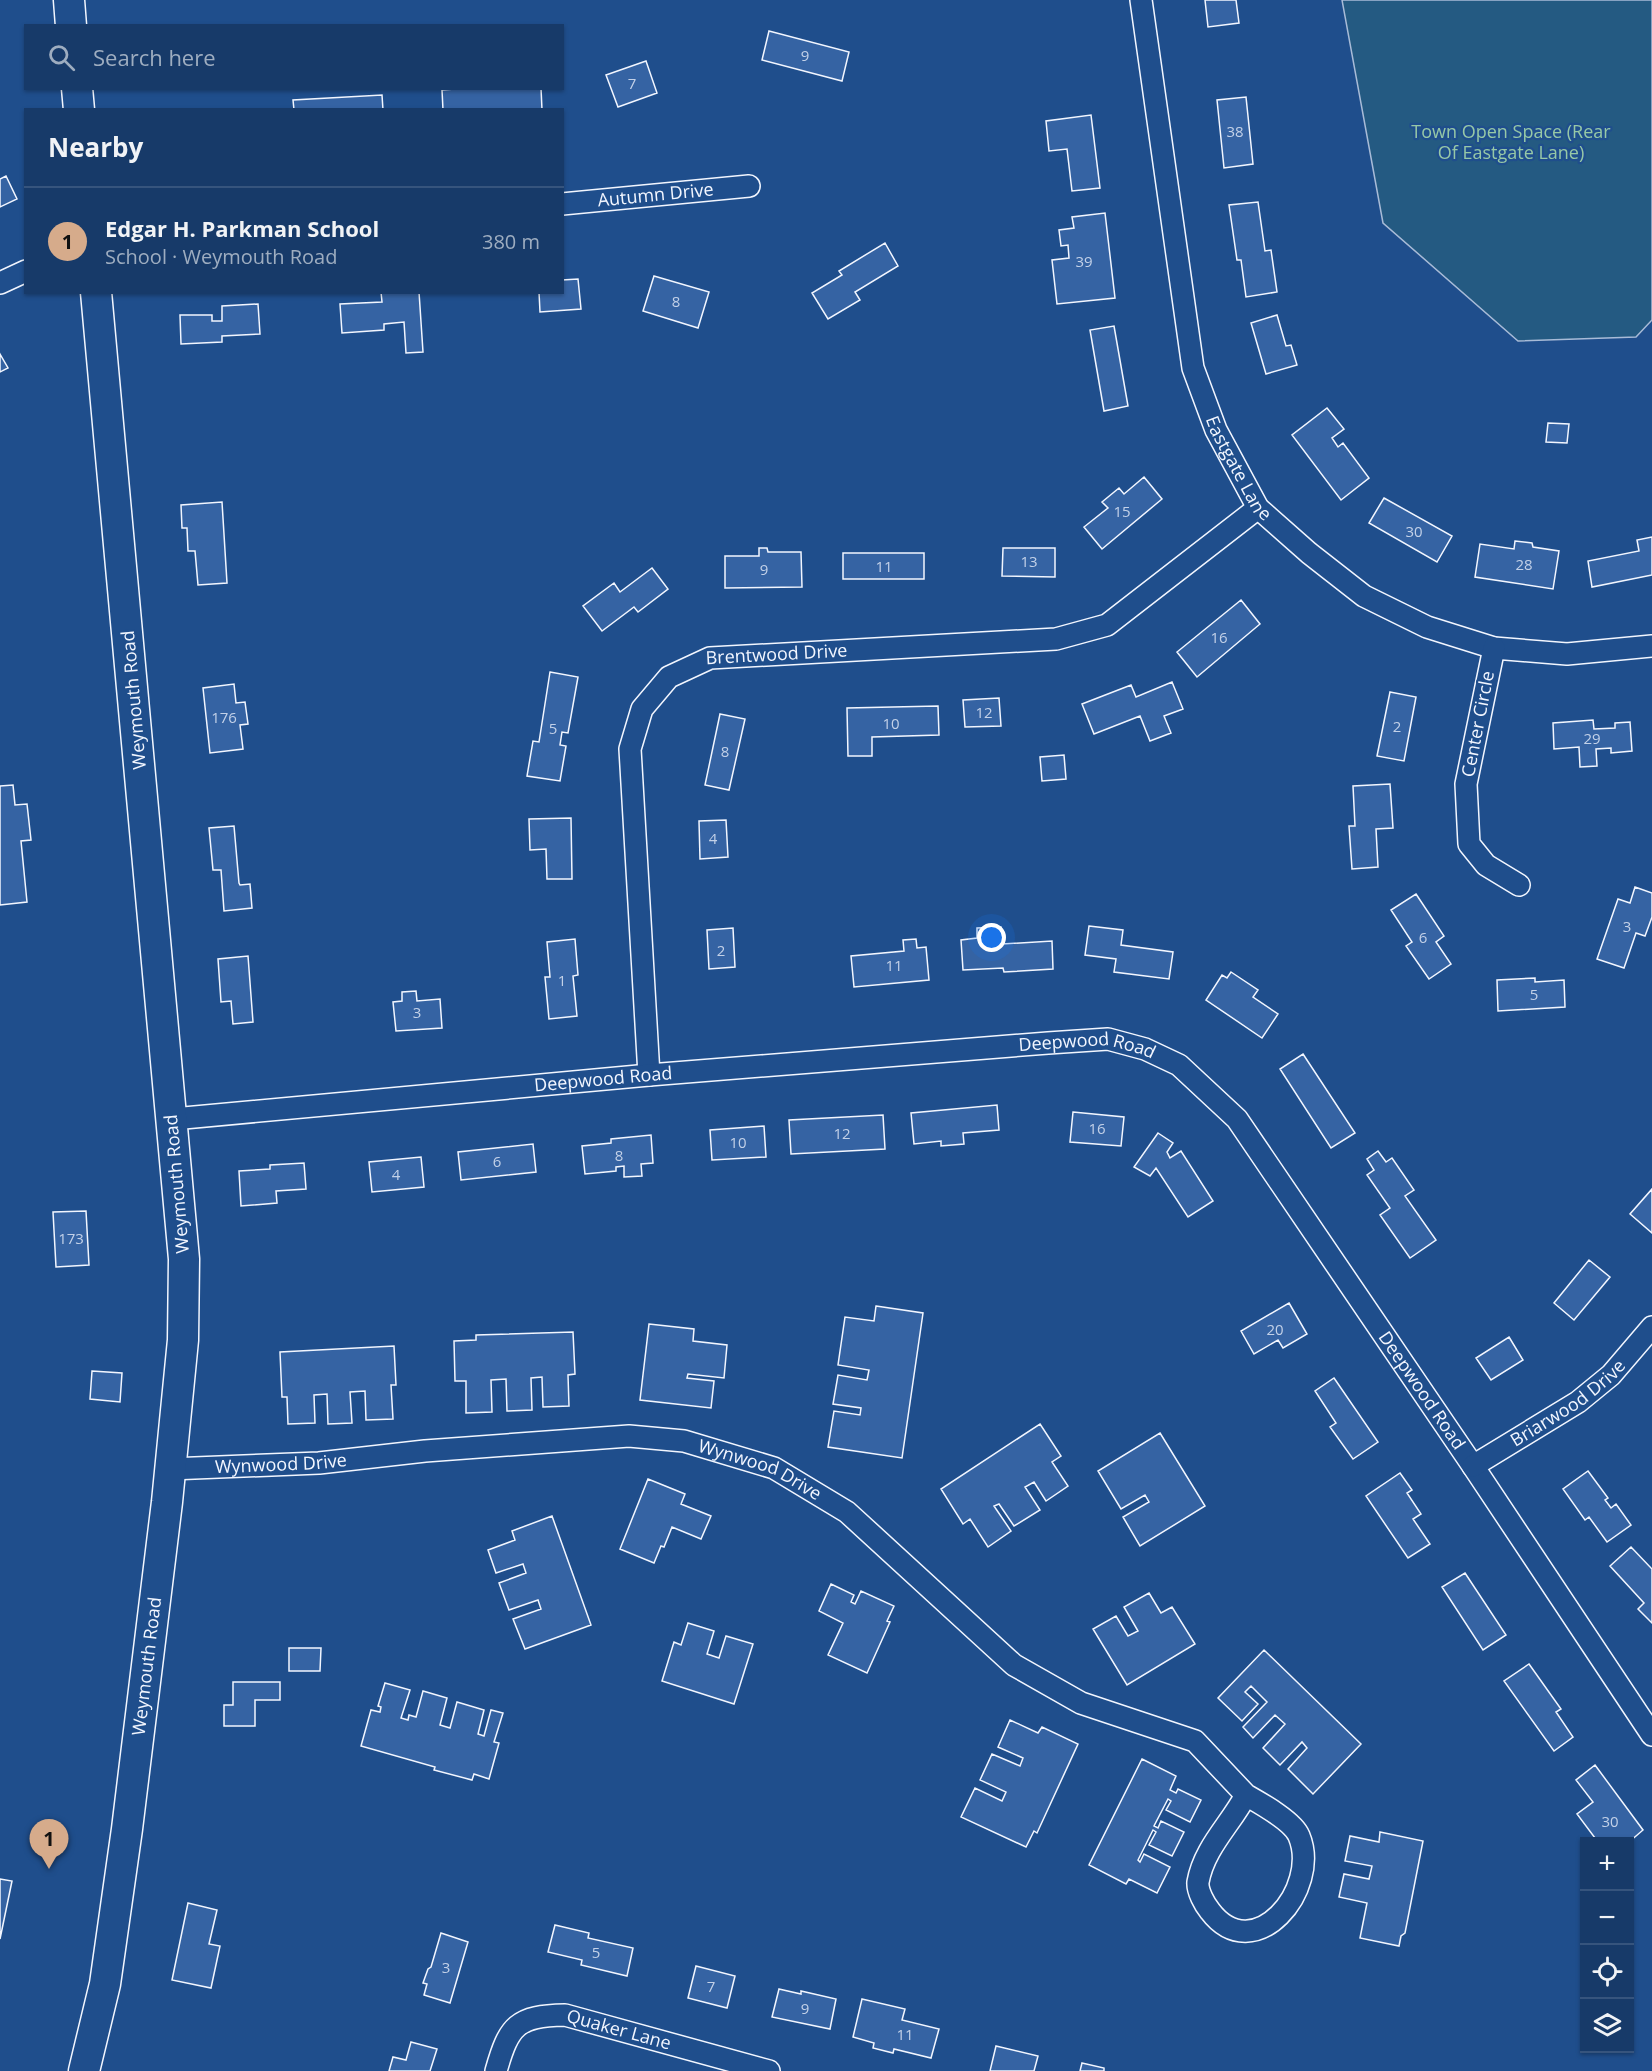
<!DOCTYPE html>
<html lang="en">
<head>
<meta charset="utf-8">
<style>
  body { margin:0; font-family:"Open Sans",sans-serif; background:#20416f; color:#f1f3f6 }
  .controls { position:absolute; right:18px; bottom:18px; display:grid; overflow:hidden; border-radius:0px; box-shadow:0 2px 4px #0004 }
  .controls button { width:54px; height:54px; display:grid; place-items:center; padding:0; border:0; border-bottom:2px solid #36547d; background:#173a69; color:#f1f3f6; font:30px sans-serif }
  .you { position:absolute; left:992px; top:938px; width:21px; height:21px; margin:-15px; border:4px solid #fff; border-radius:50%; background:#1a73e8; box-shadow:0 0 0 9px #1a73e833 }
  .badge { display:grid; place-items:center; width:39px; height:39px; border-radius:50%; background:#d6ab8b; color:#111; font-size:20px; font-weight:700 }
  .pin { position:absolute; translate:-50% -50px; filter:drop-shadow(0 2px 3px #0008) }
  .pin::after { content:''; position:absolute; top:32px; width:21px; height:18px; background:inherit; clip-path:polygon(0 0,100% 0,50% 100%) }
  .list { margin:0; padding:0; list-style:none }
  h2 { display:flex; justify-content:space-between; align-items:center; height:78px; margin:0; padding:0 24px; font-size:26px }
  h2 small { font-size:20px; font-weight:400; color:#9eadc0 }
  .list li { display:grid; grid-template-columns:39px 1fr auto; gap:18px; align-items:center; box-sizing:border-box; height:108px; padding:0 24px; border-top:2px solid #36547d }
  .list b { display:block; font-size:22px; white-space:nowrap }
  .list p { margin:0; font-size:20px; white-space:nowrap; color:#9eadc0 }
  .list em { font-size:20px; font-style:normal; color:#9eadc0 }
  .icon { flex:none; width:33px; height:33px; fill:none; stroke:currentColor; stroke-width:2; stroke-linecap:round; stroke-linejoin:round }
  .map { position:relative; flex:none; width:1652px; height:2071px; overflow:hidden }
  .search { position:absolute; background:#173a69; box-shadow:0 2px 4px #0004; left:24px; top:24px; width:540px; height:66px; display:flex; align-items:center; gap:15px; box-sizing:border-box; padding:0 21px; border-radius:0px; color:#9eadc0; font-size:22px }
  .panel { position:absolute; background:#173a69; box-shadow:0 2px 4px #0004; left:24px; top:108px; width:540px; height:186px; border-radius:0px }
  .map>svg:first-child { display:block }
</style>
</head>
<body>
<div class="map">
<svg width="1652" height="2071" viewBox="0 0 1652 2071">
  <rect width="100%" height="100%" fill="#1f4e8c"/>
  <path fill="#245a82" stroke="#a8bbd7" stroke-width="1.5" d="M 1342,0 L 1652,0 L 1652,320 L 1636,337 L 1518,341 L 1383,223 Z"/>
  <path fill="#3563a3" stroke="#f2f6ff" stroke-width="1.5" d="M 1205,0 L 1236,0 L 1239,23 L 1208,27 Z
    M 769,31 L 849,52 L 842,81 L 762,60 Z
    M 646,61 L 657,93 L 618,107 L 606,75 Z
    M 468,88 L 541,88 L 542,110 L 443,110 L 442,90 Z
    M 382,95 L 383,110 L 294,110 L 293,100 Z
    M 1246,97 L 1253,164 L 1224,168 L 1217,100 Z
    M 1091,115 L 1100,188 L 1072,191 L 1067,149 L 1049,151 L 1046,121 Z
    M 6,176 L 17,199 L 0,207 L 0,179 Z
    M 1258,202 L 1265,251 L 1271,250 L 1277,292 L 1246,297 L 1241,260 L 1237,260 L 1229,205 Z
    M 1105,213 L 1115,298 L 1057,304 L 1052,260 L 1069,258 L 1068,245 L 1061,246 L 1059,230 L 1074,228 L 1072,217 Z
    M 885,243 L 898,266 L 855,292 L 860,300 L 828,319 L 812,293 L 842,275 L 839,271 Z
    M 654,276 L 709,292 L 698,328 L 643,311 Z
    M 578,279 L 581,309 L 540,312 L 539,292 L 562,292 L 562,280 Z
    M 381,292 L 419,292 L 423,352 L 406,353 L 404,322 L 384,324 L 384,330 L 342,333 L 340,304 L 382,302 Z
    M 258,304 L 260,334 L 222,336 L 222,342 L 181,344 L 180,315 L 212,315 L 212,321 L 222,321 L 222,306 Z
    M 1277,315 L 1286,346 L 1291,345 L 1297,365 L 1266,374 L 1251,323 Z
    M 1114,326 L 1128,406 L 1104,411 L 1090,330 Z
    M 0,354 L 8,368 L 0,372 Z
    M 1327,408 L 1344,429 L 1332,438 L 1338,447 L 1343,443 L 1369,478 L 1341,500 L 1292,435 Z
    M 1548,423 L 1569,424 L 1567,443 L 1546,442 Z
    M 1144,477 L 1162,499 L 1102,549 L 1084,527 L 1108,508 L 1102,502 L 1119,488 L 1124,494 Z
    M 1384,498 L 1452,536 L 1437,562 L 1369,523 Z
    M 222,502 L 227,583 L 198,585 L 195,551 L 188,551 L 187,528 L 182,528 L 181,505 Z
    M 1652,537 L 1652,575 L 1592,587 L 1588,561 L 1639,551 L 1637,540 Z
    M 1515,541 L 1532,543 L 1533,547 L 1559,551 L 1553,589 L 1475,577 L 1480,544 L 1514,549 Z
    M 759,548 L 767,548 L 768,552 L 801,552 L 802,587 L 725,588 L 725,556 L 759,556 Z
    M 1003,548 L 1055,548 L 1055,577 L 1002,576 Z
    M 843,553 L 924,553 L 924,579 L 843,579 Z
    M 652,568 L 668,589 L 638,612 L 634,607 L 602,631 L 583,606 L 614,583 L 620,592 Z
    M 1241,600 L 1260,624 L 1197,677 L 1177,652 Z
    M 550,672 L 578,677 L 568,733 L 562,732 L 560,745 L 566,746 L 560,781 L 527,776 L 533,741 L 539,742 Z
    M 1172,682 L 1183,709 L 1164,716 L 1171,733 L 1150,741 L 1140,716 L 1094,734 L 1082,704 L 1131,685 L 1136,697 Z
    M 234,684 L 236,703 L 245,702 L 248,724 L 240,725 L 243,749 L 210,753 L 203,688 Z
    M 1390,692 L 1416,697 L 1404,761 L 1377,756 Z
    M 999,698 L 1001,726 L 965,727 L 963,700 Z
    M 938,706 L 939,735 L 872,737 L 872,756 L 848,756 L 847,708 Z
    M 720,714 L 745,719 L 729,790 L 705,785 Z
    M 1593,720 L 1594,729 L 1615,728 L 1615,723 L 1630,722 L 1632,751 L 1611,753 L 1611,748 L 1596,749 L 1597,766 L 1580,767 L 1579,747 L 1554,749 L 1553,723 Z
    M 1064,755 L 1066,779 L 1042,781 L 1040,757 Z
    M 1390,784 L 1393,828 L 1376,829 L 1378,867 L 1352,869 L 1349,826 L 1355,826 L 1353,786 Z
    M 13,785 L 15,805 L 27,804 L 31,840 L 21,841 L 27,902 L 0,905 L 0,786 Z
    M 571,818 L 572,879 L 547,879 L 546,849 L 530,850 L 529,819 Z
    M 726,820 L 728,857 L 700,859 L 699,821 Z
    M 234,826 L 239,883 L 240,885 L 250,884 L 252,908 L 224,911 L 221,870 L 213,870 L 209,828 Z
    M 1635,887 L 1652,893 L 1652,917 L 1645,936 L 1636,933 L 1624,968 L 1597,959 L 1618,899 L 1630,903 Z
    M 1416,894 L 1444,936 L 1436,942 L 1451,964 L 1429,979 L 1406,946 L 1412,942 L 1391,910 Z
    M 1089,926 L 1123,930 L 1121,945 L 1173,952 L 1169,979 L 1114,972 L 1116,959 L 1085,955 Z
    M 1001,927 L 1002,944 L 1052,941 L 1053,969 L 1004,972 L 1003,968 L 963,970 L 961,940 L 977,938 L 977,928 Z
    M 733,928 L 735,967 L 709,969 L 707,930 Z
    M 575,939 L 578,975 L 573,976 L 577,1016 L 549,1019 L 545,977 L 550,977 L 547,942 Z
    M 916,939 L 917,948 L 926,947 L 929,980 L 854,987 L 851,956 L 904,951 L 903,940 Z
    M 248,956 L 253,1022 L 233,1024 L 231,1001 L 221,1002 L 218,959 Z
    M 1231,972 L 1258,990 L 1253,997 L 1278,1014 L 1262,1038 L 1206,1000 L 1222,975 L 1227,978 Z
    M 1535,978 L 1535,982 L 1564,980 L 1565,1007 L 1498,1011 L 1497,980 Z
    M 416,991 L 417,1001 L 440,999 L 442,1028 L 396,1031 L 393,1002 L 402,1001 L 402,992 Z
    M 1303,1054 L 1355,1133 L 1331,1148 L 1280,1069 Z
    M 997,1105 L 999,1130 L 963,1133 L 964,1144 L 941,1146 L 941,1141 L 914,1144 L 911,1113 Z
    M 1073,1112 L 1124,1117 L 1121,1146 L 1070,1142 Z
    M 883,1115 L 885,1149 L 791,1154 L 789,1120 Z
    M 764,1126 L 766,1157 L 712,1160 L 710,1130 Z
    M 1158,1133 L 1173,1143 L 1167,1152 L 1170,1158 L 1181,1151 L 1213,1201 L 1188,1217 L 1156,1168 L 1150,1176 L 1134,1167 Z
    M 651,1135 L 653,1163 L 641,1164 L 642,1176 L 624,1177 L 624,1166 L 616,1167 L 616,1171 L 585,1174 L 582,1146 L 611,1143 L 611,1139 Z
    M 533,1144 L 536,1172 L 461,1180 L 458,1152 Z
    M 1378,1151 L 1386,1162 L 1392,1158 L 1414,1190 L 1405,1196 L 1436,1240 L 1410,1258 L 1380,1215 L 1390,1208 L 1367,1175 L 1374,1170 L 1367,1159 Z
    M 421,1157 L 424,1187 L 372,1192 L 369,1162 Z
    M 304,1163 L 306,1189 L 276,1191 L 277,1203 L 241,1206 L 239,1171 L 270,1169 L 270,1165 Z
    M 1652,1189 L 1652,1233 L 1630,1214 Z
    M 86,1211 L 89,1265 L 56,1267 L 53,1212 Z
    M 1589,1260 L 1610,1277 L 1574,1320 L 1554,1303 Z
    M 1289,1303 L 1307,1334 L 1283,1348 L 1278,1340 L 1254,1354 L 1241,1331 Z
    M 876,1306 L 923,1313 L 902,1458 L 828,1447 L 834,1411 L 860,1415 L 861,1408 L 833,1404 L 838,1375 L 867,1380 L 869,1370 L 838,1365 L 845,1317 L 874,1321 Z
    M 649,1324 L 694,1329 L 693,1341 L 727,1345 L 724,1378 L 688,1374 L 687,1378 L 714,1381 L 711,1408 L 640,1400 Z
    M 573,1332 L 575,1374 L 568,1375 L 569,1406 L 543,1407 L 542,1377 L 531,1378 L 532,1410 L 507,1411 L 506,1379 L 491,1380 L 492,1412 L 466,1413 L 466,1381 L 455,1381 L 454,1341 L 476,1340 L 476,1335 Z
    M 1509,1337 L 1523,1360 L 1491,1380 L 1476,1358 Z
    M 394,1346 L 396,1385 L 391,1385 L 393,1419 L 366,1420 L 365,1391 L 350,1392 L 352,1423 L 328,1424 L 327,1394 L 314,1395 L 315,1423 L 288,1424 L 287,1397 L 282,1397 L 280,1352 Z
    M 92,1371 L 122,1373 L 120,1402 L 90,1399 Z
    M 1334,1378 L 1378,1442 L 1353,1459 L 1330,1427 L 1336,1423 L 1315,1391 Z
    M 1040,1424 L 1061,1456 L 1052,1462 L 1068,1486 L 1046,1501 L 1034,1482 L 1025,1487 L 1040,1510 L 1014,1526 L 999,1504 L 994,1506 L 1011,1531 L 988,1547 L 970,1519 L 963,1524 L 941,1489 Z
    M 1160,1433 L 1205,1506 L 1140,1546 L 1123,1517 L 1149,1502 L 1145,1495 L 1121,1509 L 1098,1471 Z
    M 1588,1471 L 1608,1498 L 1605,1500 L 1611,1508 L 1616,1504 L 1631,1525 L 1607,1542 L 1589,1517 L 1585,1520 L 1563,1489 Z
    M 1400,1473 L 1412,1490 L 1407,1493 L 1421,1514 L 1413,1519 L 1430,1544 L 1408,1558 L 1366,1496 Z
    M 648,1479 L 685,1494 L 681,1504 L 711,1516 L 701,1539 L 672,1527 L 664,1547 L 661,1546 L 654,1563 L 620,1549 Z
    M 552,1516 L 591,1625 L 525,1649 L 513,1619 L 541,1609 L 538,1600 L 509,1610 L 499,1583 L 526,1573 L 523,1564 L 496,1573 L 488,1550 L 515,1540 L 512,1531 Z
    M 1631,1547 L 1652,1569 L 1652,1623 L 1638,1609 L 1644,1603 L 1610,1566 Z
    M 1465,1573 L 1506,1635 L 1483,1650 L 1442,1587 Z
    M 831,1584 L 854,1595 L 851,1602 L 855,1604 L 861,1591 L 894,1606 L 887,1621 L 890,1622 L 867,1673 L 828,1655 L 843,1623 L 819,1611 Z
    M 1149,1593 L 1161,1613 L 1172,1607 L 1195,1644 L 1127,1685 L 1093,1629 L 1116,1616 L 1128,1636 L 1138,1631 L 1124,1607 Z
    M 688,1623 L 714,1631 L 707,1654 L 719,1658 L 726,1636 L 753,1644 L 734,1704 L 662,1681 L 674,1642 L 681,1645 Z
    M 289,1648 L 321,1648 L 320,1671 L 289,1671 Z
    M 1264,1650 L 1361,1744 L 1313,1794 L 1288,1769 L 1307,1748 L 1302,1742 L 1280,1765 L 1263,1748 L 1285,1724 L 1275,1715 L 1253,1738 L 1243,1727 L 1267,1702 L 1251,1686 L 1245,1692 L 1258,1704 L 1242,1721 L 1218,1698 Z
    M 1529,1664 L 1561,1709 L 1556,1712 L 1573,1737 L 1554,1751 L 1504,1681 Z
    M 233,1682 L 280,1682 L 280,1700 L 255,1700 L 255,1726 L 224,1726 L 224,1705 L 233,1705 Z
    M 385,1683 L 410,1690 L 401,1718 L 408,1720 L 409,1715 L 416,1717 L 423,1691 L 447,1698 L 440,1725 L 450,1728 L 457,1702 L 484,1710 L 478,1734 L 484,1736 L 491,1710 L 503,1713 L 494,1742 L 499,1743 L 489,1779 L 474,1774 L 472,1780 L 434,1770 L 435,1767 L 361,1746 L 371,1710 L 380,1712 L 381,1707 L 378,1706 Z
    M 1010,1720 L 1038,1733 L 1042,1727 L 1078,1744 L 1037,1833 L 1034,1831 L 1026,1847 L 961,1817 L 975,1788 L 1002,1801 L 1006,1792 L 980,1780 L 992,1754 L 1020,1766 L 1023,1758 L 998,1747 Z
    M 1142,1759 L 1176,1776 L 1170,1790 L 1176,1793 L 1178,1789 L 1201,1800 L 1190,1822 L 1166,1810 L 1171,1801 L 1168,1799 L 1154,1826 L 1158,1828 L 1161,1821 L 1184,1832 L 1172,1856 L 1149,1845 L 1156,1832 L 1153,1830 L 1138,1860 L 1140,1862 L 1144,1854 L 1170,1867 L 1157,1893 L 1129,1879 L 1126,1884 L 1089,1865 Z
    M 1595,1765 L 1643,1830 L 1629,1842 L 1598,1842 L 1577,1814 L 1593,1802 L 1576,1780 Z
    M 1380,1832 L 1423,1841 L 1405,1933 L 1401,1936 L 1399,1946 L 1360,1938 L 1367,1903 L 1339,1897 L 1344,1874 L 1369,1879 L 1372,1866 L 1345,1861 L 1350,1836 L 1379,1842 Z
    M 0,1879 L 12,1881 L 0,1939 Z
    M 188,1903 L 217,1910 L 209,1944 L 220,1946 L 211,1988 L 172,1980 Z
    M 555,1925 L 589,1933 L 588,1938 L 633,1948 L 627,1976 L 581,1965 L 582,1960 L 548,1952 Z
    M 441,1933 L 468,1942 L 450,2003 L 424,1995 L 427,1984 L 423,1983 L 428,1969 L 431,1967 Z
    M 696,1966 L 735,1976 L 727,2008 L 688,1998 Z
    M 779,1989 L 801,1994 L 801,1991 L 836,1999 L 830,2029 L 772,2017 Z
    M 862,1999 L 905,2009 L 902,2020 L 939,2029 L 931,2058 L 894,2049 L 893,2053 L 873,2048 L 874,2043 L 853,2037 Z
    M 411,2042 L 437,2049 L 430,2071 L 389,2071 L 393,2057 L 406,2060 Z
    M 996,2046 L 1038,2056 L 1034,2071 L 990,2071 Z
    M 1082,2063 L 1104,2068 L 1104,2071 L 1080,2071 Z"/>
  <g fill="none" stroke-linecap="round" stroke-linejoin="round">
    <defs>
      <g id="street">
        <path id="s1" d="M 1141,0 L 1193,368 L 1216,430 L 1258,508 L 1309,553 L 1364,596 L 1427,627 L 1494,648 L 1567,654 L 1652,646"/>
        <path id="s2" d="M 562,204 L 749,186"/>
        <path d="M 0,283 L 26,271"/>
        <path d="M 1494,648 L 1466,784 L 1469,844 L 1486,865 L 1519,885"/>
        <path id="s3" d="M 649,1075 L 630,749 L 642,709 L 669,677 L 710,658 L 1056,639 L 1107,625 L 1258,508"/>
        <path id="s4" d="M 173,1119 L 649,1075 L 1048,1043 L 1108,1039 L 1145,1049 L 1179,1065 L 1237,1119 L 1473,1466 L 1652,1735"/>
        <path id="s5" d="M 1473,1466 L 1578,1402 L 1611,1375 L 1652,1327"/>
        <path id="s6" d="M 170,1469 L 319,1463 L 425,1451 L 629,1436 L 684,1441 L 774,1468 L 847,1512 L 1014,1665 L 1081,1703 L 1195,1741 L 1246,1795 C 1230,1825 1204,1848 1198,1882 C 1197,1891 1205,1905 1210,1911 C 1254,1969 1321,1889 1299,1836 C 1293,1821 1260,1803 1246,1795"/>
        <path id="s7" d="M 496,2071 C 509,2025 517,2016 565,2015 L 769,2071"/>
      </g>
      <g id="secondary">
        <path d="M 69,0 L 71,26"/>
        <path d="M 77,88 L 79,110"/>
        <path id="s8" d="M 84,2071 L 105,1984 L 127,1829 L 167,1502 L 183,1340 L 184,1259 L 96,292"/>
      </g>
    </defs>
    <use href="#street" stroke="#f2f6ff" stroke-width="24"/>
    <use href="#secondary" stroke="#f2f6ff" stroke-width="33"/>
    <use href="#street" stroke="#1f4e8c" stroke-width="21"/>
    <use href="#secondary" stroke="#1f4e8c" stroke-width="30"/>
  </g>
  <g text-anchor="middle" stroke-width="4.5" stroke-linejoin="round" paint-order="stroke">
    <g font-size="15" fill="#c3d1e8">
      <text x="805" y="61">9</text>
      <text x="632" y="89">7</text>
      <text x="1235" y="137">38</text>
      <text x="1084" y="267">39</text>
      <text x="676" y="307">8</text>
      <text x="1122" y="517">15</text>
      <text x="1414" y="537">30</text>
      <text x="1029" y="567">13</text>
      <text x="1524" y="570">28</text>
      <text x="884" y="572">11</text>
      <text x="764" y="575">9</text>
      <text x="1219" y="643">16</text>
      <text x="984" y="718">12</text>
      <text x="224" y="723">176</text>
      <text x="891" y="729">10</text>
      <text x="1397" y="732">2</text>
      <text x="553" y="734">5</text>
      <text x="1592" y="744">29</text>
      <text x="725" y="757">8</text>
      <text x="713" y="844">4</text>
      <text x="1627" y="932">3</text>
      <text x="1423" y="943">6</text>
      <text x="721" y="956">2</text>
      <text x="894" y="971">11</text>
      <text x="562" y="986">1</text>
      <text x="1534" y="1000">5</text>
      <text x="417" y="1018">3</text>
      <text x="1097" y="1134">16</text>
      <text x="842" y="1139">12</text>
      <text x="738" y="1148">10</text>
      <text x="619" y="1161">8</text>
      <text x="497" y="1167">6</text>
      <text x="396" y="1180">4</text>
      <text x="71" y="1244">173</text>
      <text x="1275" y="1335">20</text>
      <text x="1610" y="1827">30</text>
      <text x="596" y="1958">5</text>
      <text x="446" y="1973">3</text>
      <text x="711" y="1992">7</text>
      <text x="805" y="2014">9</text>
      <text x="905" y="2040">11</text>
    </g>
    <g font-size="18" fill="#97c8a6" stroke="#1f4e8c">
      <text x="1511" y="138">Town Open Space (Rear<tspan x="1511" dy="21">Of Eastgate Lane)</tspan></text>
    </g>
    <g font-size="18" fill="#f2f6ff" stroke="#1f4e8c">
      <text dy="6" stroke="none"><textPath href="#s2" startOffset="94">Autumn Drive</textPath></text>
      <text dy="6" stroke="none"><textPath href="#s1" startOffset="482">Eastgate Lane</textPath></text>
      <text dy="6" stroke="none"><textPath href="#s3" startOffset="522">Brentwood Drive</textPath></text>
      <text transform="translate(134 700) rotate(-95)" y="6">Weymouth Road</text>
      <text transform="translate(1478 724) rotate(-79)" y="6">Center Circle</text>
      <text dy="6" stroke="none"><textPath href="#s4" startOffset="918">Deepwood Road</textPath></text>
      <text dy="6" stroke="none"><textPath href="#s4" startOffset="432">Deepwood Road</textPath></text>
      <text transform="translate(177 1184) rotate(-95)" y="6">Weymouth Road</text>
      <text dy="6" stroke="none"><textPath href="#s4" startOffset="1422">Deepwood Road</textPath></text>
      <text dy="6" stroke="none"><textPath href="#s5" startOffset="114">Briarwood Drive</textPath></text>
      <text dy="6" stroke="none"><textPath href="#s6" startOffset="111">Wynwood Drive</textPath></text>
      <text dy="6" stroke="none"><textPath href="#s6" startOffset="597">Wynwood Drive</textPath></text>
      <text dy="6" stroke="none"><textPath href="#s8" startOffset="410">Weymouth Road</textPath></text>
      <text dy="6" stroke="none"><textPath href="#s7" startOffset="156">Quaker Lane</textPath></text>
    </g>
  </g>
</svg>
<div class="controls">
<button>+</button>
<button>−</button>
<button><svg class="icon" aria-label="locate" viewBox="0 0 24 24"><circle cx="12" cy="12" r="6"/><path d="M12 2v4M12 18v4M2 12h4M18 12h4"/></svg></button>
<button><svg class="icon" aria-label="layers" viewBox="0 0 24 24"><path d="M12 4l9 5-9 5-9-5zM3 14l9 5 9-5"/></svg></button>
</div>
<div class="you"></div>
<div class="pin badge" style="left:49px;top:1869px">1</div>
<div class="search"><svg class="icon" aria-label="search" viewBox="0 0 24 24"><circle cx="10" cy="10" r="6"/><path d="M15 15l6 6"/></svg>Search here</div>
<section class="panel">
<h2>Nearby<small></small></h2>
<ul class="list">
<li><span class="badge">1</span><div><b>Edgar H. Parkman School</b><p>School · Weymouth Road</p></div><em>380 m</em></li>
</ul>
</section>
</div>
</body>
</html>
